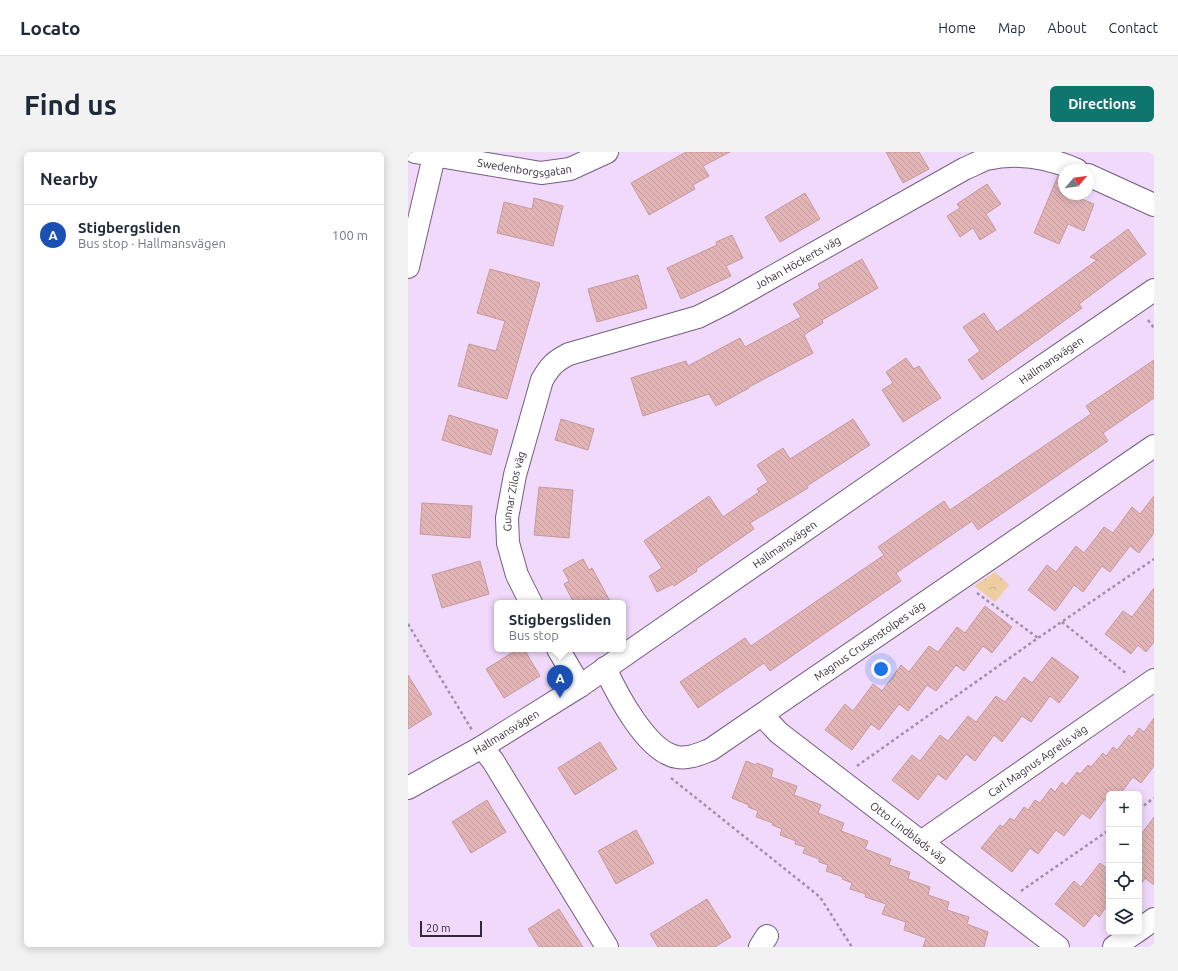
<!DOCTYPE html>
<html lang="en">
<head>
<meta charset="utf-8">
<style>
  body { margin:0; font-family:Ubuntu,sans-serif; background:#f2f2f3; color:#1f2937 }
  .controls { position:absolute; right:12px; bottom:12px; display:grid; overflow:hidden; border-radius:6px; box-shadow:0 2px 10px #0003 }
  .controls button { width:36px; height:36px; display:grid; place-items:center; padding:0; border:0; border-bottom:1px solid #e0e1e3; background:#fff; color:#1f2937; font:20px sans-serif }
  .compass { position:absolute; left:650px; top:12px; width:36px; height:36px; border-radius:50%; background:#fff; box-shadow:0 2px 10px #0003; rotate:61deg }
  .scale { position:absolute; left:12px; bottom:10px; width:62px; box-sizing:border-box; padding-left:4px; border:2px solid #332a37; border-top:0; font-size:11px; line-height:14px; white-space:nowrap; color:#332a37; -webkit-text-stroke:3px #f1d9fc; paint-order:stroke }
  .you { position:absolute; left:473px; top:517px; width:14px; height:14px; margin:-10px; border:3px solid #fff; border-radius:50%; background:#1a73e8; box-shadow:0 0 0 6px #1a73e833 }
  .badge { display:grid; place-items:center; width:26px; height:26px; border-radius:50%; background:#0f766e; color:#fff; font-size:13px; font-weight:700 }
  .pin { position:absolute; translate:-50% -33px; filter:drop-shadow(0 1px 2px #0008) }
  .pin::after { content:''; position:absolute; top:21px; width:14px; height:12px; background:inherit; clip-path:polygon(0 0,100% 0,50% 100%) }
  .popup { position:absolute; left:86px; top:448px; width:132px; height:52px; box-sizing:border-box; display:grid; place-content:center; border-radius:6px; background:#fff; filter:drop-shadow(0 1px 3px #0005); font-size:13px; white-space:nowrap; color:#747a83 }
  .popup b { font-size:15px; color:#1f2937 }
  .popup::after { content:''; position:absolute; left:50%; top:100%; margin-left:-8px; border:8px solid transparent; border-top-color:#fff }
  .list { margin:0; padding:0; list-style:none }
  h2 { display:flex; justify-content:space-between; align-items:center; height:52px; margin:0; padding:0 16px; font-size:17px }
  h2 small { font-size:13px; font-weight:400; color:#747a83 }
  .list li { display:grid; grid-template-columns:26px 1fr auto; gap:12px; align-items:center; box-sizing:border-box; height:60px; padding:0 16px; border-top:1px solid #e0e1e3 }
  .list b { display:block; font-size:15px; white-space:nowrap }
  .list p { margin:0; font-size:13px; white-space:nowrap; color:#747a83 }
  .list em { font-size:13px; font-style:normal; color:#747a83 }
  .icon { flex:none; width:22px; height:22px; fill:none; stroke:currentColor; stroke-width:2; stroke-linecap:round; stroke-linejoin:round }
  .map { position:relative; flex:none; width:746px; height:795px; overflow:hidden; border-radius:6px }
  header { display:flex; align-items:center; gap:24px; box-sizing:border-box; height:56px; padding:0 20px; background:#fff; border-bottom:1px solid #e0e1e3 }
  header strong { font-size:19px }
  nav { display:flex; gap:22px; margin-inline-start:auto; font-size:14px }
  .intro { display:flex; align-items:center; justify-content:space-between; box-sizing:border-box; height:96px; padding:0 24px }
  h1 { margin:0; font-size:28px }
  .button { padding:10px 18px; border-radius:6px; background:#0f766e; color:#fff; font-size:14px; font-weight:700 }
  main { display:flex; gap:24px; padding:0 24px }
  aside { flex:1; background:#fff; border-radius:6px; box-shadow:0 2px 10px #0003 }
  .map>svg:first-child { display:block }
</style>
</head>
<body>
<header>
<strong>Locato</strong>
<nav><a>Home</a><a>Map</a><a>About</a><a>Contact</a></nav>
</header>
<div class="intro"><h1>Find us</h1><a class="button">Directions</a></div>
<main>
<aside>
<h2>Nearby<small></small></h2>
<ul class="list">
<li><span class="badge" style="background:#1a4fb4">A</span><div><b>Stigbergsliden</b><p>Bus stop · Hallmansvägen</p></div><em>100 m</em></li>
</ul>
</aside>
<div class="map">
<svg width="746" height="795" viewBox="0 0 746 795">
  <defs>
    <pattern id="park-crowns" width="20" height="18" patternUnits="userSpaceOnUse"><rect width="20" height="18" fill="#edcda1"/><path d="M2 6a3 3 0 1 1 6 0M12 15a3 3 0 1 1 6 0" fill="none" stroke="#ccb08b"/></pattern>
    <pattern id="building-back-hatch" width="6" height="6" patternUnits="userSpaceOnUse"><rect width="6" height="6" fill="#e2b4b6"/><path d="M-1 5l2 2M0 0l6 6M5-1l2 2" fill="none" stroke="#c29b9d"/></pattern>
  </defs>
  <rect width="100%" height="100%" fill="#f1d9fc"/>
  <path fill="url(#park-crowns)" d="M 587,420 L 601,433 L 587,450 L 566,434 Z"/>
  <path fill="url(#building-back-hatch)" stroke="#c69a9c" d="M 278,0 L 322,0 L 295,14 L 301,24 L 285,33 L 287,37 L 241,63 L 223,31 Z
    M 478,0 L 511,0 L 521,17 L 495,31 Z
    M 650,24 L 656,26 L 656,42 L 673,42 L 671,46 L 686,52 L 676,79 L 660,72 L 651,92 L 626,81 Z
    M 579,32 L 593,52 L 578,62 L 588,78 L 572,88 L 565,76 L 552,85 L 539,64 L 552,56 L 549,52 Z
    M 397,41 L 412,67 L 372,90 L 357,65 Z
    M 126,46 L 155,54 L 145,94 L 89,81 L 96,50 L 124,57 Z
    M 720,77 L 738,102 L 671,152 L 674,156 L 574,228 L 560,208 L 572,199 L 555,175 L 576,161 L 589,180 L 689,108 L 682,105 Z
    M 324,83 L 335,106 L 318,114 L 323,124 L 273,147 L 259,116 L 309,93 L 308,90 Z
    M 454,107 L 470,136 L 414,168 L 415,171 L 396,183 L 405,201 L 341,235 L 341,236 L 308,254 L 301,242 L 235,264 L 223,226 L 278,209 L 280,214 L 332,186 L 337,195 L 393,165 L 385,152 L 412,136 L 410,132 Z
    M 82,117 L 132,131 L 99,247 L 50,234 L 61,192 L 88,199 L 97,169 L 69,161 Z
    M 230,123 L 239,156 L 189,170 L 180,137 Z
    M 498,206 L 506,217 L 511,214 L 533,246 L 495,270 L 474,238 L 485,231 L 478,220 Z
    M 746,208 L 746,246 L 695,281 L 700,289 L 570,378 L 564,369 L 488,421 L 493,429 L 362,519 L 356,511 L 290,556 L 272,530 L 337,486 L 343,494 L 476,403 L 470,395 L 536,349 L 542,358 L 683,262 L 678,254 Z
    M 41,263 L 90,278 L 83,303 L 34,288 Z
    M 153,267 L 186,277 L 180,298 L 147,288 Z
    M 445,267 L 462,293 L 399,334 L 400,336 L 342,371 L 346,377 L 288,417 L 289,419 L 266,434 L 265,432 L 249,440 L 241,424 L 254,416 L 236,389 L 301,344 L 315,365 L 351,340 L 349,337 L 360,330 L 349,313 L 375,296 L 382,307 Z
    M 131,335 L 165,338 L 161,386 L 126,383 Z
    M 746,344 L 746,381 L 731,401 L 722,394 L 702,420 L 694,414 L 675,440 L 666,433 L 647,459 L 620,438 L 639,413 L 648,420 L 668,394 L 676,401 L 696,375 L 705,381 L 724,355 L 732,362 Z
    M 14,351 L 64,354 L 62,386 L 12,382 Z
    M 175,407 L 181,418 L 184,416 L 203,451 L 166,451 L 156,432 L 161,429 L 155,418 Z
    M 72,409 L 81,442 L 34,456 L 24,423 Z
    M 746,436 L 746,490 L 738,500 L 730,493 L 723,502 L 697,482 L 715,459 L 724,465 Z
    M 577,454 L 604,475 L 584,501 L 575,494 L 556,519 L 548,513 L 528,539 L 519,533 L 500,559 L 491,552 L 471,578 L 463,572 L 444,598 L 417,578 L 437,552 L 445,559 L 465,532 L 474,539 L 493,513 L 501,520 L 521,494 L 530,500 L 549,475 L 557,481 Z
    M 110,497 L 116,497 L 132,524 L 96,546 L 78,517 Z
    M 644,505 L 671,525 L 651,551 L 642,544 L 623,570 L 614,564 L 594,590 L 586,583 L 567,609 L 558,602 L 538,628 L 530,622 L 510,648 L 484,628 L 504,603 L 512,609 L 532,583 L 540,589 L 560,564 L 568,570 L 588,544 L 597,550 L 616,525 L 624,531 Z
    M 0,523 L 24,562 L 0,577 Z
    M 746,566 L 746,614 L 733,631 L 725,625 L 712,642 L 701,642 L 682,667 L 674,661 L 656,684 L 648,678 L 630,702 L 622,696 L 604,720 L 573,696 L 592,673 L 595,675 L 602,666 L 606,669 L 616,655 L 620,658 L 627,648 L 632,651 L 643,636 L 647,640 L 654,630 L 658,634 L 669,620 L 672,622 L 680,613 L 683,615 L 695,601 L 698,604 L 705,595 L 709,598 L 721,583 L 724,586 L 731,576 L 736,580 Z
    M 192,590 L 209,617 L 167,643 L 150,616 Z
    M 338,609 L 348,613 L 349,611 L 365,617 L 363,625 L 389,634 L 386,643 L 413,653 L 410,661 L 436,671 L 433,679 L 460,689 L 457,697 L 483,707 L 481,713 L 502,720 L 500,727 L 522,735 L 520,743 L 541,750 L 539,758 L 561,765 L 559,772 L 580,780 L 576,795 L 515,795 L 518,786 L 496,778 L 498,770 L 474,762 L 478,752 L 457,745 L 458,742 L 442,737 L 444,731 L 434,727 L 435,725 L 418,719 L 420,713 L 411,710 L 411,707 L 395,701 L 397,695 L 387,692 L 388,689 L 372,683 L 374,677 L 364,673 L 365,671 L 348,665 L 350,659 L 340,655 L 341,653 L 324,646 Z
    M 79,648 L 98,680 L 63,701 L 44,670 Z
    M 746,665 L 746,733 L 737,726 L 731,735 L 731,685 Z
    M 228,678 L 246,711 L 208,732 L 190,699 Z
    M 692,711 L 701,718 L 701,757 L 698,755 L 691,765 L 687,761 L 676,775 L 647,752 L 666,729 L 673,735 Z
    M 299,747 L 323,785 L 307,795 L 250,795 L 242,782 Z
    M 151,757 L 175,795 L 131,795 L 120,777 Z"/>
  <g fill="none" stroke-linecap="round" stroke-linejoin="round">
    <defs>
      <g id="street">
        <path id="s1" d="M 7,0 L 133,21 L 162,17 L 199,0"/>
        <path d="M 680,23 L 746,53"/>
        <path id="s2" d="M 123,451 L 109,423 L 100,391 L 99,366 L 107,323 L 134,228 C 142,214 147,209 161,202 L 290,165 L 318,151 L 556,17 C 563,14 571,10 578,7 C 609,0 640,5 669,18"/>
        <path d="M 150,497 L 172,534"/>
        <path id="s3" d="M 197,516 C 209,542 239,600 269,605 C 281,607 291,602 302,598 L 746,294"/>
        <path id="s4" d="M 354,563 L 371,581 L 650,795"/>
        <path d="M 74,595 L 85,609 L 199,795"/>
        <path id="s5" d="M 0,636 L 74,595 L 172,534 L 547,274 L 746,138"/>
        <path id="s6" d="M 513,690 L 746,528"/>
        <path d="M 731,778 L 746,767"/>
        <path d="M 352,795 L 359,784"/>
        <path d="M 706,795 L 728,780"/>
      </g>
      <path id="secondary" d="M 0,115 L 27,0"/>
    </defs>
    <use href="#street" stroke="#745f7e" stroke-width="24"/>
    <use href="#secondary" stroke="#745f7e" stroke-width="24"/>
    <path stroke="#a18fa9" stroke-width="2.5" stroke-dasharray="3 3" stroke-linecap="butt" d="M 740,168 L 746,176
      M 569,441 L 630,486
      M 654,470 L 719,522
      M 0,472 L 64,578
      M 449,614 L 630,486 L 746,407
      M 263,626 L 412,745 L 444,795
      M 731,657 L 746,646
      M 613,739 L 701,678"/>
    <use href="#street" stroke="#fff" stroke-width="22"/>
    <use href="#secondary" stroke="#fff" stroke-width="22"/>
  </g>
  <g text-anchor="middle" stroke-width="3" stroke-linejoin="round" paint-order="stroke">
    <g font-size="11" fill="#332a37" stroke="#f1d9fc">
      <text dy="4" stroke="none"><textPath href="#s1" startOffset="111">Swedenborgsgatan</textPath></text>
      <text dy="4" stroke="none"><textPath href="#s2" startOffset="518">Johan Höckerts väg</textPath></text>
      <text dy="4" stroke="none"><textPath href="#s5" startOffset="773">Hallmansvägen</textPath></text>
      <text dy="4" stroke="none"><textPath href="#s2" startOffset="117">Gunnar Zilos väg</textPath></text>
      <text dy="4" stroke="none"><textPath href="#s5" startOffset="449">Hallmansvägen</textPath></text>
      <text dy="4" stroke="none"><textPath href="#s3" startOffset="345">Magnus Crusenstolpes väg</textPath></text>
      <text dy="4" stroke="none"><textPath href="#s5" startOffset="113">Hallmansvägen</textPath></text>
      <text dy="4" stroke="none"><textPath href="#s6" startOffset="142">Carl Magnus Agrells väg</textPath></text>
      <text dy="4" stroke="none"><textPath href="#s4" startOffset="188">Otto Lindblads väg</textPath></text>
    </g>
  </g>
</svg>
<div class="controls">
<button>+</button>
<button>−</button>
<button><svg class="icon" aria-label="locate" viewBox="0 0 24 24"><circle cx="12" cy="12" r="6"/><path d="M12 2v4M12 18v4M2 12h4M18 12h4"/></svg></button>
<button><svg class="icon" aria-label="layers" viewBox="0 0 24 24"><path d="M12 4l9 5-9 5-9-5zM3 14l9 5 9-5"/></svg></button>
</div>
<svg class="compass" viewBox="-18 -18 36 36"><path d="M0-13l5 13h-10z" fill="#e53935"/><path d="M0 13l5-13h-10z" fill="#747a83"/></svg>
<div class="scale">20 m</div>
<div class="you"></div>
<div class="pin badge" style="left:152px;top:546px;background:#1a4fb4">A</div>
<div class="popup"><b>Stigbergsliden</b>Bus stop</div>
</div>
</main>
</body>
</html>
